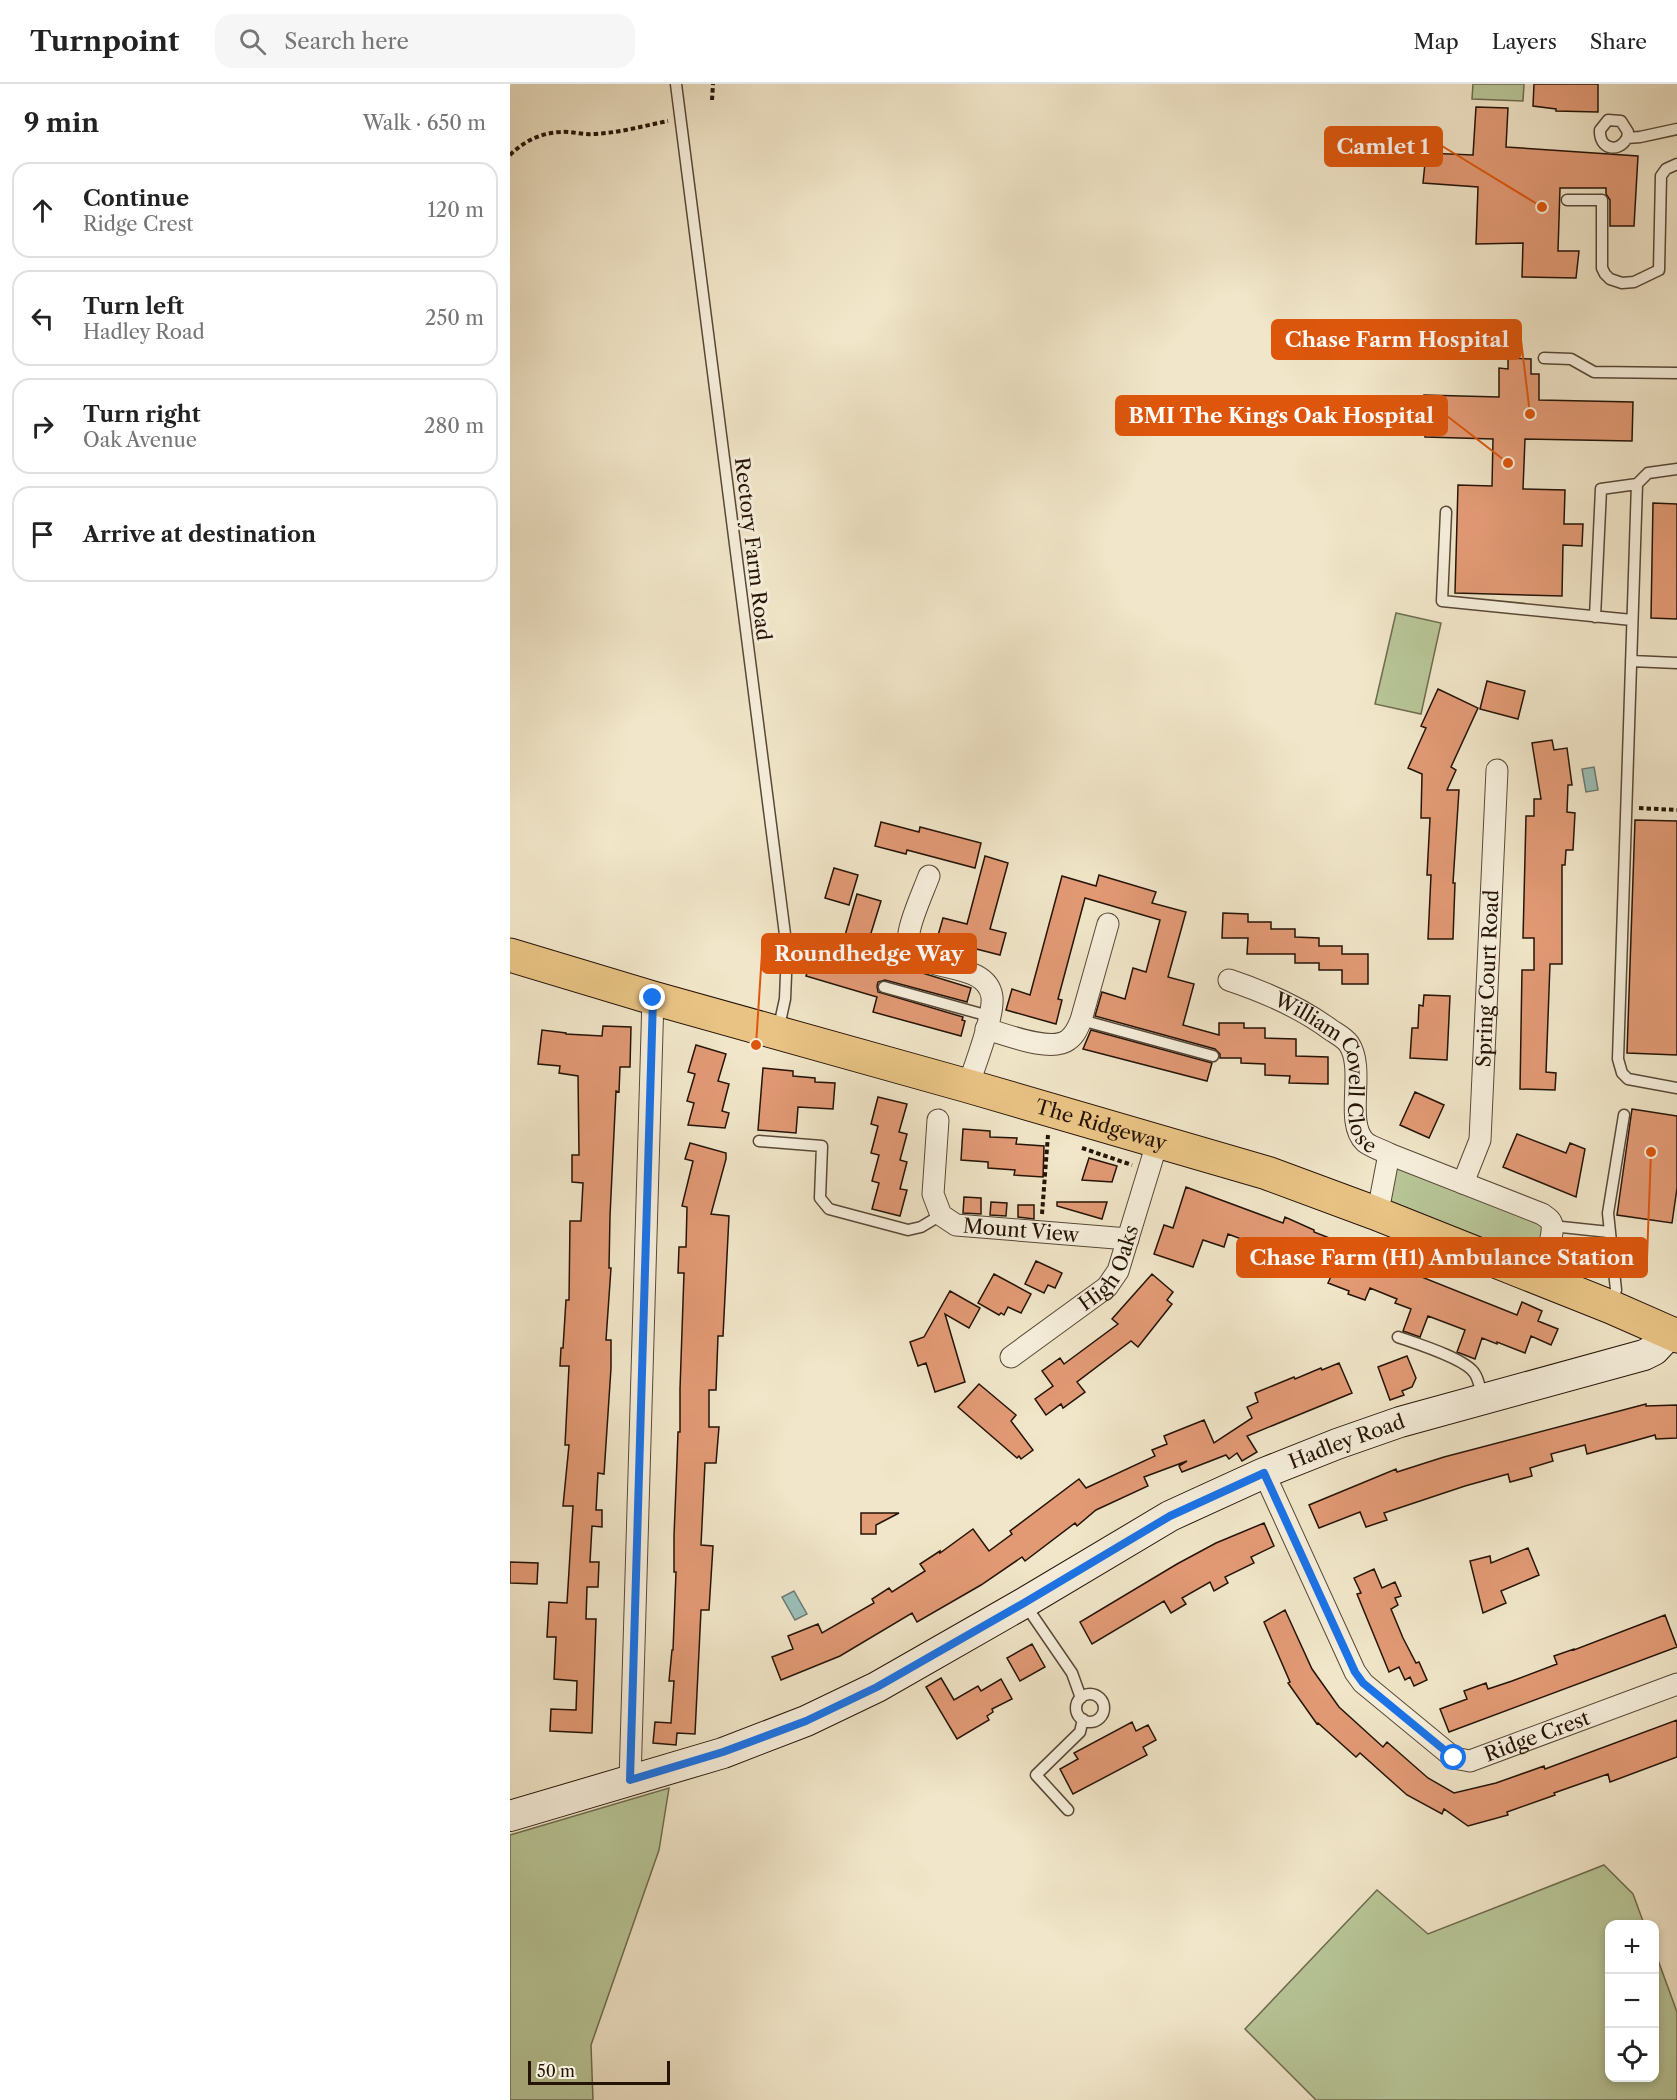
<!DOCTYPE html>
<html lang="en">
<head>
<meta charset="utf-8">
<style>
  body { margin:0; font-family:"Libre Caslon Text",serif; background:#f6f6f6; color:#222 }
  .controls { position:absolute; right:18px; bottom:18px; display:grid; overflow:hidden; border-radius:12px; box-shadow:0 3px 9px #0003 }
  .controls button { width:54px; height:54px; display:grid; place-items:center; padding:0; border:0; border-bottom:2px solid #e0e0e0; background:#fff; color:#222; font:30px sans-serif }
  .scale { position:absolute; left:18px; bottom:15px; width:142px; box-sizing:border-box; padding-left:6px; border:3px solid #251306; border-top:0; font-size:16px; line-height:21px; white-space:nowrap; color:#251306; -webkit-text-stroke:4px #f6efdc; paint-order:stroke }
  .stop { position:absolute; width:18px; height:18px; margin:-14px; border:4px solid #1a73e8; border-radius:50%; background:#fff }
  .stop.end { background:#1a73e8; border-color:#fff; box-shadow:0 2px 6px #0008 }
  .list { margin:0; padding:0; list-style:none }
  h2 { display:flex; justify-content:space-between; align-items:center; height:78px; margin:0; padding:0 24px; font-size:26px }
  h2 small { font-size:20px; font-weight:400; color:#767676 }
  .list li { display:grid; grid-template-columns:39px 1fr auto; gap:18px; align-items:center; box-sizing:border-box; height:96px; margin:0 12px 12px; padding:0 12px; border:2px solid #e0e0e0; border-radius:18px }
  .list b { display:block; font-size:22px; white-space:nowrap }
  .list p { margin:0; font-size:20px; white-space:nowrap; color:#767676 }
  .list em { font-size:20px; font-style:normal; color:#767676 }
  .icon { flex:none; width:33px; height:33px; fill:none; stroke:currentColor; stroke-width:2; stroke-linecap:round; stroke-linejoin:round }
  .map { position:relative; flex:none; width:1167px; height:2016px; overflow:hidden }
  header { display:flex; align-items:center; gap:36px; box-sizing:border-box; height:84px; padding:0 30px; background:#fff; border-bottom:2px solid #e0e0e0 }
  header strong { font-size:28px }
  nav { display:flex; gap:33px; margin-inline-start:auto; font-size:21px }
  .search { width:420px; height:54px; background:#f6f6f6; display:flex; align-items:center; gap:15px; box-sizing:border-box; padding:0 21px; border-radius:18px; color:#767676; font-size:22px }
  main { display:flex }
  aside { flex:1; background:#fff }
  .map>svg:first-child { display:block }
</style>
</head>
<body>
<header>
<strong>Turnpoint</strong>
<div class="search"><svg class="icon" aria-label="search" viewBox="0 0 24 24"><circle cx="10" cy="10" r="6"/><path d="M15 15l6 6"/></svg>Search here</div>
<nav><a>Map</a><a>Layers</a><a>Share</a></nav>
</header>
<main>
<aside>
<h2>9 min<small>Walk · 650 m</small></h2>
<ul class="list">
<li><svg class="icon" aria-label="ahead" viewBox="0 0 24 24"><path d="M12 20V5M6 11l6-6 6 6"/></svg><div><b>Continue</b><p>Ridge Crest</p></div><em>120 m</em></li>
<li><svg class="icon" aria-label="left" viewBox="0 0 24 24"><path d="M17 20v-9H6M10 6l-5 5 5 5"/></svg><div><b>Turn left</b><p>Hadley Road</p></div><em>250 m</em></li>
<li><svg class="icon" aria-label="right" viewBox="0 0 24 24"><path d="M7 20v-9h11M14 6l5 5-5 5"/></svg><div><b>Turn right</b><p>Oak Avenue</p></div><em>280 m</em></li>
<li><svg class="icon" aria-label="arrive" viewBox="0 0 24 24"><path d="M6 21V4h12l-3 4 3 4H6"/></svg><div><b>Arrive at destination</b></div></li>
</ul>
</aside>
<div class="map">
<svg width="1167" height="2016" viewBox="0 0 1167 2016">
  <rect width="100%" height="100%" fill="#f1e6c9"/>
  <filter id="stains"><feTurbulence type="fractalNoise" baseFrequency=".00333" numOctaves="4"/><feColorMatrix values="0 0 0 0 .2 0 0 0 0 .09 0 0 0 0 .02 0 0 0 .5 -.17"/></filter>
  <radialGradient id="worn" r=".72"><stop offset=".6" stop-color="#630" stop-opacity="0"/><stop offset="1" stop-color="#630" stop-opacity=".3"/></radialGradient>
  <path fill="#b8c698" stroke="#6e6c4f" stroke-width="1.5" d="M 963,0 L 1014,0 L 1013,17 L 962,15 Z
    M 886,529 L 931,539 L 911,630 L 865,620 Z
    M 889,1083 L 1035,1140 L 1028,1176 L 879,1117 L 884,1087 Z
    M 159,1704 L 149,1766 L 81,1961 L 83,2016 L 0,2016 L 0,1751 Z
    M 1094,1781 L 1123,1810 L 1134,1840 L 1100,1840 L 1100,1994 L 1144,1994 L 1145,1868 L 1167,1928 L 1167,2016 L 806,2016 L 735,1945 L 867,1806 L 918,1850 Z"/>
  <path fill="#9bbfb9" stroke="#6c7a71" stroke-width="1.5" d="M 1084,683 L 1088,706 L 1076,708 L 1072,685 Z
    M 284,1507 L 297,1530 L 285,1536 L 272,1513 Z"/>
  <path fill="#e29a75" stroke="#251306" stroke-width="1.5" d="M 1024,0 L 1088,0 L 1088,28 L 1046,27 L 1046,25 L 1023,22 Z
    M 966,23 L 998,24 L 996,63 L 1128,72 L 1124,142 L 1100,142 L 1100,116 L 1096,110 L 1096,104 L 1050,104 L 1048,167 L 1069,167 L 1066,194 L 1012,193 L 1013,159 L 966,160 L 968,103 L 913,99 L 916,69 L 963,71 Z
    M 998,274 L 1021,275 L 1021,290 L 1029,290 L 1029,316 L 1123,318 L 1122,357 L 1015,355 L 1013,405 L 1055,406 L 1054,440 L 1073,440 L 1072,462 L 1053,461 L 1052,512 L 945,509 L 948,401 L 982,402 L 983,355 L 915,353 L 915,344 L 905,344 L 906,319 L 914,320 L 914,311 L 989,313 L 989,284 L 998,285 Z
    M 1143,419 L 1167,420 L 1167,535 L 1141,534 Z
    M 977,597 L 1015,607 L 1008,635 L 970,625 Z
    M 928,605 L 968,624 L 941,683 L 946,686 L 937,706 L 949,706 L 943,799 L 945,799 L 943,855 L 918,855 L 921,791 L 917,791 L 920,734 L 911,734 L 912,690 L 898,684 L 916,644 L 911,642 Z
    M 1042,656 L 1044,666 L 1057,664 L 1062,701 L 1058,701 L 1057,728 L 1065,729 L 1063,766 L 1056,766 L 1055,781 L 1052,781 L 1052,880 L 1040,880 L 1036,988 L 1046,989 L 1045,1006 L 1010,1005 L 1012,886 L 1024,886 L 1024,854 L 1013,854 L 1016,732 L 1024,732 L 1024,715 L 1031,715 L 1022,659 Z
    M 1125,736 L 1167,737 L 1167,971 L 1117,969 Z
    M 371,738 L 409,748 L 410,743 L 471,759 L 465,784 L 397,766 L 396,770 L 365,762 Z
    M 475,772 L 498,779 L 480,845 L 496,849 L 490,871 L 427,855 L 433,834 L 457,840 Z
    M 324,784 L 348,791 L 339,821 L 315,814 Z
    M 589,791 L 646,808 L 642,819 L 676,828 L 658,893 L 684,900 L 673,941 L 709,951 L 709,939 L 734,939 L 734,944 L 755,944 L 755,954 L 786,955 L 786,972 L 818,973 L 818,1000 L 779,999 L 780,992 L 755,991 L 755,980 L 731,979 L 731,974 L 710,974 L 710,970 L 705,965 L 585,932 L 592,908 L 615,915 L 623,884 L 636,888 L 650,836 L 575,814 L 548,915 L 552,916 L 546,940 L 496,926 L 502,905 L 520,911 L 552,792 L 586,802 Z
    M 347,810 L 371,817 L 357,862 L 391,872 L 395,877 L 393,883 L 461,904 L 457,918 L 375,896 L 368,898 L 367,902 L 368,908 L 453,933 L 452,936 L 455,937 L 451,952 L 363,928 L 367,913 L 296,892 L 304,865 L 329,872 Z
    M 713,829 L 738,830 L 738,838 L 761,838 L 761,845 L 785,845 L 785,853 L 809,854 L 809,862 L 832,862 L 832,870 L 858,870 L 858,900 L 832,900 L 832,886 L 809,886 L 809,879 L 785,879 L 785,870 L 737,870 L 738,854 L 712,854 Z
    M 914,911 L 940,912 L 937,976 L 900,974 L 902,944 L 908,944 L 909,921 L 913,922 Z
    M 93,942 L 121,943 L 120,983 L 110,983 L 109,1008 L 106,1007 L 100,1132 L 99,1184 L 101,1184 L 96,1256 L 101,1256 L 101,1284 L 94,1390 L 88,1389 L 86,1426 L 92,1426 L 92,1443 L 82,1442 L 80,1478 L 89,1478 L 88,1503 L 77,1503 L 76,1535 L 86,1535 L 82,1649 L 40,1647 L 41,1625 L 66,1626 L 67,1597 L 44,1595 L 46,1553 L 37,1553 L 39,1518 L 57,1519 L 63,1422 L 53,1422 L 59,1361 L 55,1361 L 59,1282 L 50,1282 L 51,1264 L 53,1264 L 56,1216 L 59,1216 L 60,1137 L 71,1137 L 73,1099 L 62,1098 L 62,1071 L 69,1071 L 68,992 L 49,989 L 50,982 L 28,980 L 32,946 L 56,949 L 56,950 L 92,952 Z
    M 581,946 L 702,979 L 697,997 L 573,965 Z
    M 186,961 L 216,970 L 208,997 L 219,1000 L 212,1027 L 219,1029 L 215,1044 L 178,1041 L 184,1019 L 177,1017 L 185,990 L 178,988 Z
    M 253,984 L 283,987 L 283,992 L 305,994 L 305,998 L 325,999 L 323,1025 L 288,1023 L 286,1049 L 248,1046 Z
    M 905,1008 L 934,1021 L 919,1054 L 890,1041 Z
    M 368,1013 L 397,1020 L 389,1048 L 397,1050 L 390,1076 L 397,1078 L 390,1105 L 397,1106 L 390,1132 L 362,1125 L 369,1099 L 362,1097 L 369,1071 L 361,1069 L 368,1042 L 361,1040 Z
    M 1122,1025 L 1167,1032 L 1167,1104 L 1162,1139 L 1107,1131 Z
    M 453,1045 L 480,1047 L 480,1053 L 507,1054 L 506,1060 L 534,1062 L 533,1093 L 504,1091 L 505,1086 L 478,1084 L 478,1078 L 451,1076 Z
    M 1007,1050 L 1056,1069 L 1060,1059 L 1075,1065 L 1066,1113 L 993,1083 Z
    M 180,1059 L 216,1069 L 216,1075 L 201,1130 L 219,1132 L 213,1252 L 208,1252 L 206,1306 L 199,1306 L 199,1343 L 209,1343 L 206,1379 L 195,1379 L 191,1461 L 203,1462 L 199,1526 L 191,1526 L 185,1650 L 167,1649 L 166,1661 L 143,1659 L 145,1638 L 161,1639 L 164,1597 L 159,1597 L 162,1566 L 163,1566 L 166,1488 L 164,1488 L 164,1452 L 167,1377 L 168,1348 L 170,1348 L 170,1305 L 174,1189 L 168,1189 L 169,1163 L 176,1163 L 177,1123 L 172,1122 L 183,1077 L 175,1075 Z
    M 579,1074 L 607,1082 L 602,1098 L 572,1096 Z
    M 676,1103 L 773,1139 L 775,1133 L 804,1146 L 804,1148 L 855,1168 L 854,1170 L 1007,1231 L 1012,1218 L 1032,1227 L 1028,1237 L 1048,1245 L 1041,1261 L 1021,1252 L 1015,1269 L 987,1258 L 987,1260 L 972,1254 L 965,1275 L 947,1268 L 955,1246 L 918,1232 L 910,1253 L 893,1247 L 901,1225 L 885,1219 L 887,1215 L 860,1204 L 855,1216 L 838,1210 L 839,1207 L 818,1199 L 823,1188 L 801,1180 L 802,1177 L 752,1158 L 750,1162 L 718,1150 L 714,1163 L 693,1156 L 683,1183 L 644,1170 L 654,1141 L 663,1144 Z
    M 454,1113 L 471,1114 L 471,1130 L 453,1129 Z
    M 481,1118 L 497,1119 L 496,1132 L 480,1131 Z
    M 547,1118 L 597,1118 L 592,1135 L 547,1122 Z
    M 508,1121 L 524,1121 L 524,1135 L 508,1133 Z
    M 526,1177 L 552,1189 L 545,1204 L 538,1201 L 534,1209 L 515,1200 Z
    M 484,1190 L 521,1210 L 511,1229 L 498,1223 L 494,1231 L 491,1229 L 489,1231 L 468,1219 Z
    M 642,1190 L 663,1208 L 657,1216 L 662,1220 L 628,1263 L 621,1257 L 567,1298 L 575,1308 L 553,1324 L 551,1320 L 536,1331 L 525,1315 L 543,1302 L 532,1287 L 550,1274 L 554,1280 L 608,1240 L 602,1235 Z
    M 440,1207 L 470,1224 L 459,1244 L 435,1230 L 455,1298 L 425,1308 L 416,1279 L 408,1282 L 400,1258 L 414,1253 Z
    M 897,1272 L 906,1294 L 902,1303 L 892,1307 L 894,1311 L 880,1316 L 868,1283 Z
    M 829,1279 L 842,1309 L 737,1352 L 747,1368 L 732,1377 L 727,1369 L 719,1375 L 716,1371 L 672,1388 L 669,1382 L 677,1377 L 634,1393 L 638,1402 L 586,1426 L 567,1442 L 565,1439 L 515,1477 L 512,1473 L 471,1501 L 407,1538 L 402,1529 L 330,1572 L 271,1596 L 262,1573 L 283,1565 L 278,1552 L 308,1540 L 312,1549 L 364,1519 L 362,1515 L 379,1504 L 382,1508 L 415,1487 L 410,1480 L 430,1467 L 430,1469 L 463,1445 L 479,1467 L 502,1450 L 500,1447 L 569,1395 L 576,1404 L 645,1372 L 642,1366 L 657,1360 L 654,1352 L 694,1336 L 704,1359 L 742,1334 L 737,1323 L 748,1318 L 745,1309 L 784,1293 L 785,1295 L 811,1284 L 812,1286 Z
    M 469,1300 L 506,1331 L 501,1337 L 523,1366 L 511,1375 L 509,1372 L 507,1374 L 448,1323 Z
    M 1136,1320 L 1136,1322 L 1167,1321 L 1167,1354 L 1146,1355 L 1145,1351 L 1077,1370 L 1075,1361 L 1041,1370 L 1043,1377 L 1020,1384 L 1022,1392 L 1000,1398 L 998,1390 L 955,1402 L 874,1429 L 877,1436 L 856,1443 L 850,1428 L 809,1444 L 799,1421 L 886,1385 L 887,1388 L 934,1373 Z
    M 351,1429 L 389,1429 L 366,1441 L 366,1450 L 351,1450 Z
    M 754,1439 L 764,1462 L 741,1473 L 744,1479 L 715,1493 L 718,1499 L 704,1507 L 700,1498 L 672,1514 L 676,1520 L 661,1529 L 654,1517 L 582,1560 L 570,1538 L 667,1480 L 706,1459 Z
    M 1018,1464 L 1029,1491 L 991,1507 L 996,1519 L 973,1529 L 960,1477 L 980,1472 L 981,1479 Z
    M 0,1478 L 28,1479 L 27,1500 L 0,1499 Z
    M 864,1485 L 872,1504 L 885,1498 L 891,1512 L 885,1514 L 888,1521 L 881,1525 L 893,1554 L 906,1579 L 909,1578 L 917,1596 L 904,1602 L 900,1593 L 895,1596 L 889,1583 L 879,1588 L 847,1510 L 851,1509 L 844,1494 Z
    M 775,1526 L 802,1585 L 829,1623 L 873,1663 L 877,1658 L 918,1694 L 944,1709 L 986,1699 L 1034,1682 L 1035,1685 L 1167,1636 L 1167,1673 L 1100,1698 L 1098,1690 L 1044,1709 L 1045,1711 L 997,1728 L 998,1731 L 958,1742 L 934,1725 L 932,1730 L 897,1711 L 850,1669 L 846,1673 L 808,1639 L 807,1640 L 778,1599 L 780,1598 L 754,1538 Z
    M 1155,1531 L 1167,1563 L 939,1648 L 930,1625 L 957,1615 L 954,1607 L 976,1599 L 978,1605 L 1002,1597 L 1047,1580 L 1044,1572 L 1064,1565 L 1064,1566 Z
    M 522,1560 L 535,1583 L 510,1597 L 497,1574 Z
    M 431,1594 L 444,1616 L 468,1602 L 471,1607 L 491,1595 L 502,1615 L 482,1625 L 483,1628 L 477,1632 L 479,1636 L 447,1655 L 416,1603 Z
    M 622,1638 L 626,1647 L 638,1641 L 646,1656 L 633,1663 L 637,1671 L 563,1710 L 550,1685 L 568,1675 L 564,1669 Z"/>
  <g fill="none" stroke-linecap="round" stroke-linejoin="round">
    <defs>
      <path id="lane" d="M 166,0 L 277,866 L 275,915 L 268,947
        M 1117,54 L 1118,48 L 1111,37 L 1098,36 L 1090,46 C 1089,65 1108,70 1117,54 L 1130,53 L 1167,45
        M 1057,116 L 1092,116 L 1092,184 L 1095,190 L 1100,195 L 1112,199 L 1124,198 L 1149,186 L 1151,92 L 1156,85 L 1167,80
        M 1034,274 L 1061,275 L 1084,288 L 1167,289
        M 1167,385 L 1138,389 L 1127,400 L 1108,975 L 1112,989 L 1118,995 L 1167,1004
        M 936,428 L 932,517 L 1122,536
        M 1085,533 L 1091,405 L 1127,400
        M 1121,577 L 1167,579
        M 374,903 L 479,932
        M 571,936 L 703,972
        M 249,1057 L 312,1062 L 310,1114 L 319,1125 L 398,1146 L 411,1143 L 431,1131
        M 1042,1142 L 1099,1148
        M 1102,1220 L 1106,1206 L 1098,1129 L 1114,1031
        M 888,1253 C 905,1259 957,1275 965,1290 C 969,1296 970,1306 973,1313
        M 514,1519 L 562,1589 L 571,1614
        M566 1624a14 14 0 1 1 28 0a14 14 0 1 1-28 0Z
        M 558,1726 L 526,1691 L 570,1648 L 573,1635"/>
      <g id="street">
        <path d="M 419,792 C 413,808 401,834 399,849 C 393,896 476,870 482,913 C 484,933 465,981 458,1002"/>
        <path id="s1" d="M 719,896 C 755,908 790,923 821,946 C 827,950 835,954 839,960 C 856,986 834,1038 855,1058 C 861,1063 872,1066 879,1070"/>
        <path d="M 476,945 C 495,950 541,969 558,956 C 565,951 568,944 571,936 L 598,840"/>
        <path id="s2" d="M 428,1036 L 423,1110 L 431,1131 L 446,1141 L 618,1155"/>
        <path id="s3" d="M 953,1099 L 970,1056 L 987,686"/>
        <path d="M 865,1129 L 870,1117 L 879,1070 L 1032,1130 C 1036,1133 1041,1135 1042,1141 C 1044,1155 1032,1181 1027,1195"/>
        <path id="s4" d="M 501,1273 L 597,1203 L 608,1187 L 648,1056"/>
        <path id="s5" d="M 754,1389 L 845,1588 L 853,1599 L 944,1674 L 960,1677 L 1167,1600"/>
        <path d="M 120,1697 L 143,914"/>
      </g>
      <g id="secondary">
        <path id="s6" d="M 0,1732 L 213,1669 L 296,1637 L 367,1603 L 514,1519 L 660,1432 L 754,1389 L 827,1360 L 890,1338 L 1134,1271 L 1144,1266 L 1160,1249"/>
      </g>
      <g id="primary">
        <path id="s7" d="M 0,871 L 143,914 L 458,1002 L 757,1089 L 865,1129 L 1101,1223 L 1167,1252"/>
      </g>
    </defs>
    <use href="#lane" stroke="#584837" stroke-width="13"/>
    <use href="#street" stroke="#584837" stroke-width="23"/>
    <use href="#secondary" stroke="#251306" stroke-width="32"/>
    <use href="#primary" stroke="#251306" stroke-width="35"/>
    <path stroke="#251306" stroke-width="4" stroke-dasharray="4.5 3" stroke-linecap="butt" d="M 202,16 L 203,0
      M 0,71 C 14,57 31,49 50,48 C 61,47 72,51 83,50 C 109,49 133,42 158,37
      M 1129,724 L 1167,726
      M 572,1064 L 622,1081
      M 532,1130 L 538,1051"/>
    <use href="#lane" stroke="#f6efdc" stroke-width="10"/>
    <use href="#street" stroke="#f6efdc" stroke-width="21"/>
    <use href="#secondary" stroke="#f6efdc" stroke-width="30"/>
    <use href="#primary" stroke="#e8c384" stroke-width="33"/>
  </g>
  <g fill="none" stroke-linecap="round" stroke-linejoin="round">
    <path stroke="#1a73e8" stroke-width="8" d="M 143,914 L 120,1696 L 213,1668 L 296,1637 L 367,1603 L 514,1519 L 660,1432 L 754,1389 L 845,1588 L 853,1599 L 944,1674"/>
  </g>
  <g text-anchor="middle" stroke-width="6" stroke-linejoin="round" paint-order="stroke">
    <g font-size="20" fill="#251306" stroke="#f6efdc">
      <text transform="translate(243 465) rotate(83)" y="7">Rectory Farm Road</text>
      <text dy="7" stroke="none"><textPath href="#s3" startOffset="208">Spring Court Road</textPath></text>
      <text dy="7" stroke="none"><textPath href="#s1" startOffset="150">William Covell Close</textPath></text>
      <text dy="7" stroke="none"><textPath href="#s7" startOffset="615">The Ridgeway</textPath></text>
      <text dy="7" stroke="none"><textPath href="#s2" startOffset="180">Mount View</textPath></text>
      <text dy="7" stroke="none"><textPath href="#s4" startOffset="136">High Oaks</textPath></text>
      <text dy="7" stroke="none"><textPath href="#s6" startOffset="921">Hadley Road</textPath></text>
      <text dy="7" stroke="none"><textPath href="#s5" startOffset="438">Ridge Crest</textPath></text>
    </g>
  </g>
  <path fill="none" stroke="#de560c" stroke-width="2" d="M1032 123L932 62M1020 330L1011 256M998 379L937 332M246 961L252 869M1141 1068L1137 1174"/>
  <g fill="#de560c" stroke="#f6efdc" stroke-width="2">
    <circle cx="1032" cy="123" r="6"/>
    <circle cx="1020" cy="330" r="6"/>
    <circle cx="998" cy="379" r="6"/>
    <circle cx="246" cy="961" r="6"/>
    <circle cx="1141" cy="1068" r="6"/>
  </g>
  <g fill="#de560c" stroke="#de560c" stroke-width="2">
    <rect x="815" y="43" width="117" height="39" rx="6"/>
    <rect x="762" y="236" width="249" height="39" rx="6"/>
    <rect x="606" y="312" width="331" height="39" rx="6"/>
    <rect x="252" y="850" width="214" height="39" rx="6"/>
    <rect x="727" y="1154" width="410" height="39" rx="6"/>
  </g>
  <g font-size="21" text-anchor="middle" font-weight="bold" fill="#fff">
    <text x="873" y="70">Camlet 1</text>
    <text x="887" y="263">Chase Farm Hospital</text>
    <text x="771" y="339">BMI The Kings Oak Hospital</text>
    <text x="359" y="877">Roundhedge Way</text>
    <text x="932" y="1181">Chase Farm (H1) Ambulance Station</text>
  </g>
  <rect width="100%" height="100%" filter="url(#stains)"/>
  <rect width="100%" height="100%" fill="url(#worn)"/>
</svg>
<div class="controls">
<button>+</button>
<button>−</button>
<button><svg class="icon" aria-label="locate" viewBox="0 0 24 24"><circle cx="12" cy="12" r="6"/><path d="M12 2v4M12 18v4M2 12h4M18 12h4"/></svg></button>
</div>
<div class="scale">50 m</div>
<div class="stop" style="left:944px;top:1674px"></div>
<div class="stop end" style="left:143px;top:914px"></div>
</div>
</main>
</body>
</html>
